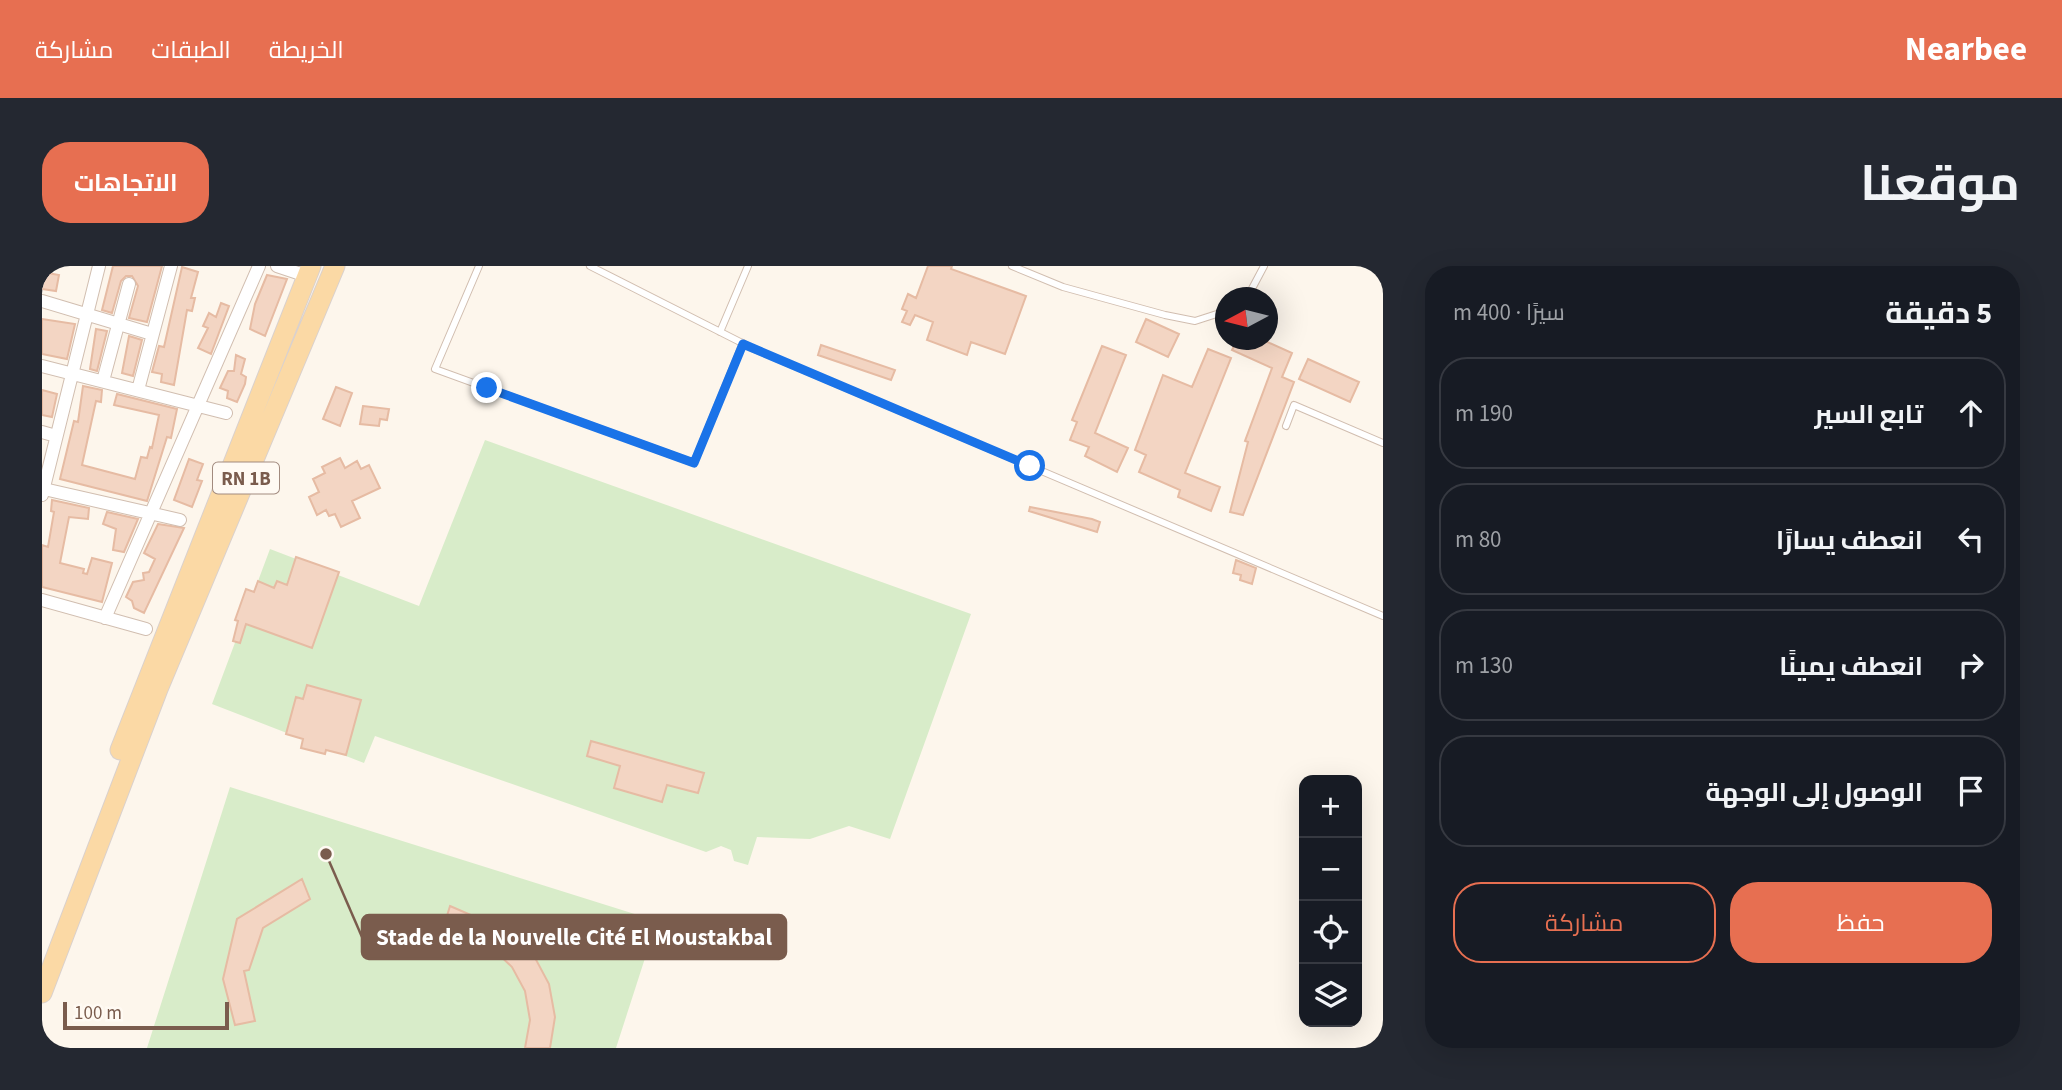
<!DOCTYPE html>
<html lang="ar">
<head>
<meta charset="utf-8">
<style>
  body { margin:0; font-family:"Source Sans 3",Cairo,sans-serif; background:#242831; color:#f1f3f6; direction:rtl }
  .controls { position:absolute; right:21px; bottom:21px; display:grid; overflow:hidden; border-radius:14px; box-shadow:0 7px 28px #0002 }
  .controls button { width:63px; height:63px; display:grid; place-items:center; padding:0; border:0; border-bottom:2px solid #363941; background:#171b24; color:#f1f3f6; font:35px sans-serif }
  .compass { position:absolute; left:1173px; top:21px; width:63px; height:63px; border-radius:50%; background:#171b24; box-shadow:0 7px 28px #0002; rotate:263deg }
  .scale { position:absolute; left:21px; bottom:18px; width:166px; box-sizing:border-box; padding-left:7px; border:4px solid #7a5c4d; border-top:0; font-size:19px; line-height:24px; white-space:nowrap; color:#7a5c4d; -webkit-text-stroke:5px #fffaf3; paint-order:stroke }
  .stop { position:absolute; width:21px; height:21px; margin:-16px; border:5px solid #1a73e8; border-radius:50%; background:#fff }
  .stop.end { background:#1a73e8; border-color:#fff; box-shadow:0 2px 7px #0008 }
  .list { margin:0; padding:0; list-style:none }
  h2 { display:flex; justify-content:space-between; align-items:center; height:91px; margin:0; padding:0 28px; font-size:30px }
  h2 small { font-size:23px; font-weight:400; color:#9ea1a6 }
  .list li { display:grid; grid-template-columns:46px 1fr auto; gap:21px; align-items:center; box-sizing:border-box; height:112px; margin:0 14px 14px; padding:0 14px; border:2px solid #363941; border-radius:28px }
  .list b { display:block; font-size:26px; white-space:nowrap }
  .list em { font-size:23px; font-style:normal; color:#9ea1a6 }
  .actions { display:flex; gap:14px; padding:21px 28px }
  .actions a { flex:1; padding:16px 0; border:2px solid #e76f51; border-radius:28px; text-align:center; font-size:24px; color:#e76f51 }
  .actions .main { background:#e76f51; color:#fff }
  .icon { flex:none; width:38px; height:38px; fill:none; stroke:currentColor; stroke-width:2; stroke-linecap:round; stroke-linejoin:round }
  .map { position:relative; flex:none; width:1341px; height:782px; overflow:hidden; direction:ltr; border-radius:28px }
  header { display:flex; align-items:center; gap:42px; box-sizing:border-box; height:98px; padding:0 35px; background:#e76f51; color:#fff }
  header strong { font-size:33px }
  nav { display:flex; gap:38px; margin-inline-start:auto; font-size:24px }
  .intro { display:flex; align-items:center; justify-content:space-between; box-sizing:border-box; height:168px; padding:0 42px }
  h1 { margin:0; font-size:49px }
  .button { padding:18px 32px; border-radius:28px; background:#e76f51; color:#fff; font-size:24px; font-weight:700 }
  main { display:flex; gap:42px; padding:0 42px }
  aside { flex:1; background:#171b24; border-radius:28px; box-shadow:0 7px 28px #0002 }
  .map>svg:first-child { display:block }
</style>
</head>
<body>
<header>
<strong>Nearbee</strong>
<nav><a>الخريطة</a><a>الطبقات</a><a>مشاركة</a></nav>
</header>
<div class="intro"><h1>موقعنا</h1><a class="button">الاتجاهات</a></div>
<main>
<aside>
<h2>5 دقيقة<small>سيرًا · 400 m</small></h2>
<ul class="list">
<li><svg class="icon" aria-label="ahead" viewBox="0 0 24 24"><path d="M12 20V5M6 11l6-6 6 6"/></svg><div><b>تابع السير</b></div><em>190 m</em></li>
<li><svg class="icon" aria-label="left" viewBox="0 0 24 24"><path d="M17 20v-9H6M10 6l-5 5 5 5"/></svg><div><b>انعطف يسارًا</b></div><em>80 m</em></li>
<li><svg class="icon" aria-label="right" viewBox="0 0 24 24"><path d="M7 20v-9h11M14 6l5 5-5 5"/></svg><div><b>انعطف يمينًا</b></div><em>130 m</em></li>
<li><svg class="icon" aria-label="arrive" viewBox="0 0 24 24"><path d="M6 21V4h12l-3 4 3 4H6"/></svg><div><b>الوصول إلى الوجهة</b></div></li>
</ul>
<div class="actions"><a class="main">حفظ</a><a>مشاركة</a></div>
</aside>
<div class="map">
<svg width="1341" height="782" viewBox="0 0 1341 782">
  <rect width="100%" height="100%" fill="#fdf6ec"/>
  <path fill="#d8ecc9" d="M 443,174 L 929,348 L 848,573 L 807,560 L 768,573 L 715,571 L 706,599 L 692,595 L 689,584 L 679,580 L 664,586 L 333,470 L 322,497 L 170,438 L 228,283 L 377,340 Z
    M 188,521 L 615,655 L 574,782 L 105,782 Z"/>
  <path fill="#f3d5c3" stroke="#e6bba3" stroke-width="2" d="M 71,0 L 120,0 L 105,56 L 87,52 L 96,20 L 90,10 L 84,10 L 79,15 L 70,47 L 60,44 Z
    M 886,0 L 910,0 L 909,3 L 984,30 L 963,88 L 929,76 L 925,89 L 885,74 L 891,56 L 873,49 L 868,59 L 860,56 L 865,45 L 860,43 L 866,28 L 874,32 Z
    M 140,1 L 156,6 L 149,32 L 153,32 L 150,45 L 145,44 L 132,119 L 119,116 L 120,108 L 110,106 L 117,80 L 122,81 Z
    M 0,6 L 17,9 L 14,25 L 0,23 Z
    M 225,9 L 245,13 L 223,70 L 208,63 L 213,38 Z
    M 179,37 L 187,40 L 169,88 L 156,82 L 166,62 L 161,60 L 167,47 L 174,51 Z
    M 0,53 L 33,58 L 25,93 L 0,88 Z
    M 1104,53 L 1137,68 L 1126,91 L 1094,76 Z
    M 54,63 L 65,65 L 55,105 L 48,103 Z
    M 87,70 L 100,74 L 91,110 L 80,107 Z
    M 1195,74 L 1221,74 L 1250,87 L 1240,111 L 1252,116 L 1201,249 L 1188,246 L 1206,176 L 1203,175 L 1230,102 L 1190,84 Z
    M 779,79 L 853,104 L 849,114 L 776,89 Z
    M 1060,80 L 1084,89 L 1053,167 L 1086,182 L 1075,206 L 1043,190 L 1047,181 L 1028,174 L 1035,156 L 1030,154 Z
    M 1166,83 L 1189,92 L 1143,207 L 1178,221 L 1169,245 L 1136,231 L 1138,224 L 1097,206 L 1104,189 L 1093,184 L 1121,109 L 1150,121 Z
    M 194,89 L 203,93 L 199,108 L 204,111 L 203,118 L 195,136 L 185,132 L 186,125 L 178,122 L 186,105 L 192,105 Z
    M 1266,93 L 1317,116 L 1308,136 L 1257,113 Z
    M 41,120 L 60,124 L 59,136 L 54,135 L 40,199 L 93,213 L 99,191 L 105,192 L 108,181 L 110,182 L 117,149 L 72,139 L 75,128 L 135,143 L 129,172 L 125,171 L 105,235 L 18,213 L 32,155 L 36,156 Z
    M 294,121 L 310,127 L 298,160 L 281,153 Z
    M 0,124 L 15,128 L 10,151 L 0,149 Z
    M 321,140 L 347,143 L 345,154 L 338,153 L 337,160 L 318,158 Z
    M 298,192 L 303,202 L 315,195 L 319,203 L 327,199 L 338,222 L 310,235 L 318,252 L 299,261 L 293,248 L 287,250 L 284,244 L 275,249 L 267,231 L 277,226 L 271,213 L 283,207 L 280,201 Z
    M 147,193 L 161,198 L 155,214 L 160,215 L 150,241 L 132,234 Z
    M 10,234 L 47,242 L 46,253 L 27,251 L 18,297 L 42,303 L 41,307 L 45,308 L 50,292 L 70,297 L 60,336 L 0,321 L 0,279 L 6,281 L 12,246 L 9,245 Z
    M 988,241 L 1050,253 L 1058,256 L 1055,266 L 987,245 Z
    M 65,246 L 96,253 L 82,286 L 71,284 L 74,263 L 61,258 Z
    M 116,258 L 142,262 L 102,347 L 92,342 L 90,335 L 84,331 L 91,316 L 102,314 L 101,307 L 107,306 L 113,293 L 102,287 Z
    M 254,291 L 297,306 L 270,382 L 204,358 L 198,377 L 191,375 L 196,355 L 193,354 L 204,323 L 212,326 L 216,315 L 232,322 L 235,315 L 245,319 Z
    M 1194,294 L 1214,302 L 1210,318 L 1198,314 L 1199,309 L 1191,307 Z
    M 265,419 L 319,434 L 304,489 L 284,484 L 283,488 L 259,482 L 261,473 L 244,468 L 254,431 L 261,433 Z
    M 549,475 L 662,507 L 656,527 L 625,519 L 620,536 L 572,522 L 578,500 L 545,490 Z
    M 260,613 L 268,633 L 221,662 L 207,704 L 202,705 L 213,755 L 193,759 L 181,713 L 195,653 Z
    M 408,640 L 466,665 L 491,688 L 507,718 L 513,751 L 508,782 L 483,782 L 488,754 L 483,725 L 470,701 L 453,685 L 400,666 Z"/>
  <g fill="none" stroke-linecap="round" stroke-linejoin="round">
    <defs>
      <path id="service" d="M 437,0 L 393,103 L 652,197 L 701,77
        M 548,0 L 710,82 L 1341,350
        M 970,0 L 1021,21 L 1123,49 L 1153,55 L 1184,45
        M 1205,32 L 1222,0
        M 678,66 L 706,0
        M 1244,160 L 1252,139 L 1341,177"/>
      <path id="minor" d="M 235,0 L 265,10
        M 0,35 L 110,68
        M 0,100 L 184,147
        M 61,115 L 87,18
        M 96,124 L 129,0
        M 0,166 L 14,170
        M 2,223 L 138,254
        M 0,229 L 57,0
        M 0,334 L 104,363
        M 63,352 L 217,0"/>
      <path id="primary" d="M 78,484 L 269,0
        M 0,727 L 116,423 L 293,0"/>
    </defs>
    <use href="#service" stroke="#d1beb0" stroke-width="8"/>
    <use href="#minor" stroke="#d1beb0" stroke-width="14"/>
    <use href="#primary" stroke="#dad1cd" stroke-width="21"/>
    <use href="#service" stroke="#fff" stroke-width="6"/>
    <use href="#minor" stroke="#fff" stroke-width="12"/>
    <use href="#primary" stroke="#fbd9a5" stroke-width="19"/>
  </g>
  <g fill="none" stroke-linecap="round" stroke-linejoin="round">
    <path stroke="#1a73e8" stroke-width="9" d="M 445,122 L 652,197 L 701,78 L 988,200"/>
  </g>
  <g text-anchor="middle" stroke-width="5" stroke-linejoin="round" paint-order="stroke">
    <rect fill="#fffaf3" stroke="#a28b7f" stroke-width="2" x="171" y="196.5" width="66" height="31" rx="5"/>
    <g font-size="19" font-weight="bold" fill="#7a5c4d">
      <text x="204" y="219">RN 1B</text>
    </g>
  </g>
  <path fill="none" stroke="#7a5c4d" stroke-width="2.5" d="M284 588L320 671"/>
  <circle fill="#7a5c4d" stroke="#fffaf3" stroke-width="2.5" cx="284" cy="588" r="7"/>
  <rect fill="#7a5c4d" stroke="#7a5c4d" stroke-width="2.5" x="320" y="649" width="424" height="44" rx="7"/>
  <g font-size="23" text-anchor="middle" font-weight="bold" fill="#fff">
    <text x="532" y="679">Stade de la Nouvelle Cité El Moustakbal</text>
  </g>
</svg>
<div class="controls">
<button>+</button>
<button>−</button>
<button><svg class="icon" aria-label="locate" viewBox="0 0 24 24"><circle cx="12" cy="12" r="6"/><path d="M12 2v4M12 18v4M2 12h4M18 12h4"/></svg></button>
<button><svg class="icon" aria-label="layers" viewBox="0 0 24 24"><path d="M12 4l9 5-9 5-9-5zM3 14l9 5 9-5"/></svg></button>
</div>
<svg class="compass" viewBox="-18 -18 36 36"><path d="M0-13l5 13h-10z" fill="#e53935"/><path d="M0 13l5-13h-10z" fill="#9ea1a6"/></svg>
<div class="scale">100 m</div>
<div class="stop" style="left:988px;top:200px"></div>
<div class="stop end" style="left:445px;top:122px"></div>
</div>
</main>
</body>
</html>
